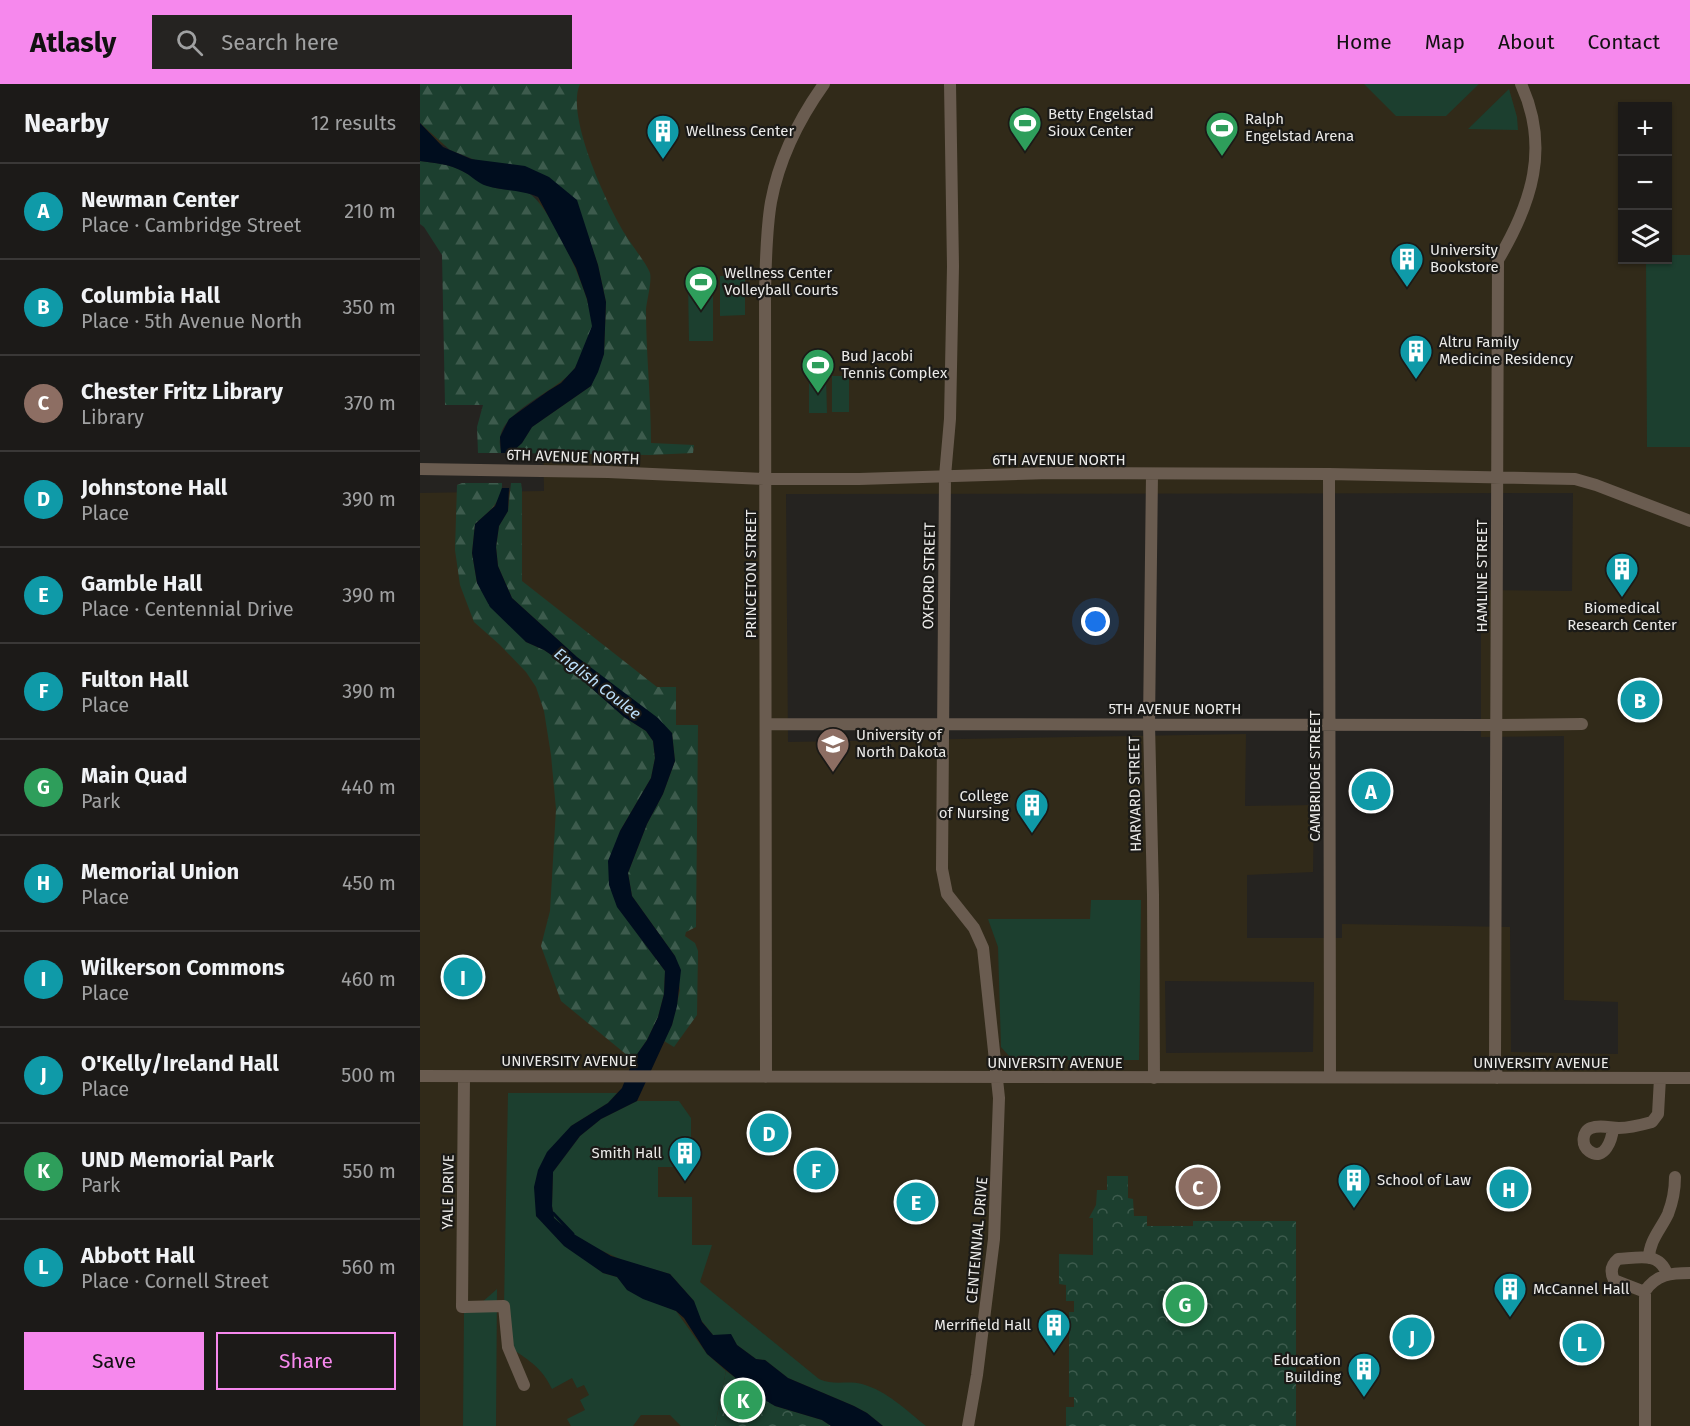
<!DOCTYPE html>
<html lang="en">
<head>
<meta charset="utf-8">
<style>
  body { margin:0; font-family:"Fira Sans",sans-serif; background:#252321; color:#f1f3f6 }
  .controls { position:absolute; right:18px; top:18px; display:grid; overflow:hidden; border-radius:0px; box-shadow:0 2px 4px #0004 }
  .controls button { width:54px; height:54px; display:grid; place-items:center; padding:0; border:0; border-bottom:2px solid #3a3837; background:#1c1a18; color:#f1f3f6; font:30px sans-serif }
  .you { position:absolute; left:676px; top:538px; width:21px; height:21px; margin:-15px; border:4px solid #fff; border-radius:50%; background:#1a73e8; box-shadow:0 0 0 9px #1a73e833 }
  .badge { display:grid; place-items:center; width:39px; height:39px; border-radius:50%; background:#f688ed; color:#fff; font-size:20px; font-weight:700 }
  .pin { position:absolute; translate:-50% -50%; border:3px solid #fff; box-shadow:0 2px 6px #0006 }
  .list { margin:0; padding:0; list-style:none }
  h2 { display:flex; justify-content:space-between; align-items:center; height:78px; margin:0; padding:0 24px; font-size:26px }
  h2 small { font-size:20px; font-weight:400; color:#a0a1a2 }
  .list li { display:grid; grid-template-columns:39px 1fr auto; gap:18px; align-items:center; box-sizing:border-box; height:96px; padding:0 24px; border-top:2px solid #3a3837 }
  .list b { display:block; font-size:22px; white-space:nowrap }
  .list p { margin:0; font-size:20px; white-space:nowrap; color:#a0a1a2 }
  .list em { font-size:20px; font-style:normal; color:#a0a1a2 }
  .actions { display:flex; gap:12px; padding:18px 24px }
  .actions a { flex:1; padding:14px 0; border:2px solid #f688ed; border-radius:0px; text-align:center; font-size:21px; color:#f688ed }
  .actions .main { background:#f688ed; color:#111 }
  .icon { flex:none; width:33px; height:33px; fill:none; stroke:currentColor; stroke-width:2; stroke-linecap:round; stroke-linejoin:round }
  .map { position:relative; flex:none; width:1270px; height:1342px; overflow:hidden }
  header { display:flex; align-items:center; gap:36px; box-sizing:border-box; height:84px; padding:0 30px; background:#f688ed; color:#111 }
  header strong { font-size:28px }
  nav { display:flex; gap:33px; margin-inline-start:auto; font-size:21px }
  .search { width:420px; height:54px; background:#252321; display:flex; align-items:center; gap:15px; box-sizing:border-box; padding:0 21px; border-radius:0px; color:#a0a1a2; font-size:22px }
  main { display:flex }
  aside { flex:1; background:#1c1a18 }
  .map>svg:first-child { display:block }
</style>
</head>
<body>
<header>
<strong>Atlasly</strong>
<div class="search"><svg class="icon" aria-label="search" viewBox="0 0 24 24"><circle cx="10" cy="10" r="6"/><path d="M15 15l6 6"/></svg>Search here</div>
<nav><a>Home</a><a>Map</a><a>About</a><a>Contact</a></nav>
</header>
<main>
<aside>
<h2>Nearby<small>12 results</small></h2>
<ul class="list">
<li><span class="badge" style="background:#0f9aa8">A</span><div><b>Newman Center</b><p>Place · Cambridge Street</p></div><em>210 m</em></li>
<li><span class="badge" style="background:#0f9aa8">B</span><div><b>Columbia Hall</b><p>Place · 5th Avenue North</p></div><em>350 m</em></li>
<li><span class="badge" style="background:#8d6e63">C</span><div><b>Chester Fritz Library</b><p>Library</p></div><em>370 m</em></li>
<li><span class="badge" style="background:#0f9aa8">D</span><div><b>Johnstone Hall</b><p>Place</p></div><em>390 m</em></li>
<li><span class="badge" style="background:#0f9aa8">E</span><div><b>Gamble Hall</b><p>Place · Centennial Drive</p></div><em>390 m</em></li>
<li><span class="badge" style="background:#0f9aa8">F</span><div><b>Fulton Hall</b><p>Place</p></div><em>390 m</em></li>
<li><span class="badge" style="background:#2e9e5b">G</span><div><b>Main Quad</b><p>Park</p></div><em>440 m</em></li>
<li><span class="badge" style="background:#0f9aa8">H</span><div><b>Memorial Union</b><p>Place</p></div><em>450 m</em></li>
<li><span class="badge" style="background:#0f9aa8">I</span><div><b>Wilkerson Commons</b><p>Place</p></div><em>460 m</em></li>
<li><span class="badge" style="background:#0f9aa8">J</span><div><b>O'Kelly/Ireland Hall</b><p>Place</p></div><em>500 m</em></li>
<li><span class="badge" style="background:#2e9e5b">K</span><div><b>UND Memorial Park</b><p>Park</p></div><em>550 m</em></li>
<li><span class="badge" style="background:#0f9aa8">L</span><div><b>Abbott Hall</b><p>Place · Cornell Street</p></div><em>560 m</em></li>
</ul>
<div class="actions"><a class="main">Save</a><a>Share</a></div>
</aside>
<div class="map">
<svg width="1270" height="1342" viewBox="0 0 1270 1342">
  <defs>
    <pattern id="forest-firs" width="22" height="20" patternUnits="userSpaceOnUse" patternTransform="scale(1.5)"><rect width="22" height="20" fill="#1c3f2f"/><path d="M5 1l3.5 6h-7zM16 11l3.5 6h-7z" fill="#3d5b4d"/></pattern>
    <pattern id="park-crowns" width="20" height="18" patternUnits="userSpaceOnUse" patternTransform="scale(1.5)"><rect width="20" height="18" fill="#1c3f2f"/><path d="M2 6a3 3 0 1 1 6 0M12 15a3 3 0 1 1 6 0" fill="none" stroke="#3d5b4d"/></pattern>
  </defs>
  <rect width="100%" height="100%" fill="#252320"/>
  <path fill="#312a19" fill-rule="evenodd" d="M 0,0 L 1270,0 L 1270,1342 L 0,1342 L 0,409 L 124,407 L 118,95 L 0,53 ZM 1202,22 L 1248,22 L 1248,176 L 1202,176 ZM 1153,409 L 1152,507 L 1061,506 L 1061,653 L 1144,652 L 1144,916 L 1198,918 L 1198,970 L 1091,968 L 1090,843 L 922,840 L 922,854 L 827,854 L 827,791 L 893,788 L 894,721 L 825,722 L 826,650 L 368,658 L 366,410 ZM 745,897 L 894,898 L 893,968 L 746,969 Z"/>
  <path fill="#1c3f2f" d="M 944,0 L 1059,0 L 1026,32 L 976,32 Z
    M 1089,5 L 1097,33 L 1098,46 L 1048,45 Z
    M 1248,171 L 1270,171 L 1270,363 L 1227,363 L 1226,176 L 1248,176 Z
    M 300,192 L 325,192 L 325,231 L 300,232 Z
    M 268,197 L 293,198 L 293,257 L 269,257 Z
    M 389,292 L 406,292 L 407,329 L 389,329 Z
    M 412,292 L 429,292 L 429,328 L 412,328 Z
    M 671,816 L 721,816 L 719,976 L 610,976 L 589,972 L 581,963 L 578,863 L 568,835 L 670,835 Z
    M 88,1009 L 197,1009 L 188,1019 L 151,1042 L 116,1132 L 183,1189 L 197,1193 L 213,1209 L 256,1227 L 287,1270 L 306,1287 L 295,1342 L 261,1342 L 250,1331 L 221,1331 L 213,1342 L 151,1342 L 147,1335 L 165,1326 L 160,1316 L 169,1311 L 164,1301 L 157,1304 L 152,1294 L 132,1305 C 122,1284 110,1277 91,1264 L 84,1222 Z
    M 217,1017 L 259,1017 L 271,1034 L 271,1083 L 238,1083 L 238,1113 L 272,1113 L 272,1161 L 292,1161 L 280,1198 L 399,1295 C 415,1302 427,1296 442,1300 C 467,1307 486,1326 506,1342 L 463,1342 L 447,1329 L 434,1322 L 368,1294 L 345,1276 L 336,1275 L 317,1261 L 311,1251 L 293,1251 L 277,1231 L 274,1217 L 250,1190 L 204,1177 L 159,1156 L 134,1134 L 132,1122 L 133,1088 L 160,1052 L 181,1035 Z
    M 77,1205 L 76,1342 L 43,1342 L 44,1227 L 60,1220 Z"/>
  <path fill="url(#forest-firs)" d="M 0,0 L 160,0 C 145,31 187,121 205,150 C 210,159 227,180 230,189 C 232,197 227,216 226,225 C 226,270 231,314 231,359 L 274,361 L 273,369 L 230,371 L 91,369 L 102,359 L 112,343 L 171,302 L 184,270 L 186,218 L 178,181 L 156,116 L 30,66 L 0,39 Z
    M 0,77 C 15,79 31,80 44,88 C 56,94 58,99 72,103 C 83,107 97,104 108,109 C 129,118 175,219 172,243 C 171,255 162,274 154,285 C 138,307 82,326 80,355 C 79,360 81,365 81,369 L 58,369 L 57,343 L 63,321 L 25,321 L 22,171 L 4,143 L 0,140 Z
    M 42,399 L 82,399 C 83,418 67,429 55,440 L 52,469 L 57,499 L 106,558 L 124,566 L 143,579 L 204,633 L 226,647 L 233,657 L 235,674 L 231,694 L 200,747 L 197,822 L 245,887 L 244,910 L 238,933 L 227,956 L 213,976 L 141,917 L 121,862 L 130,827 L 136,725 L 131,671 L 124,627 L 116,603 L 106,588 L 80,561 L 54,538 L 40,501 L 35,466 L 37,401 Z
    M 91,399 L 101,399 L 102,405 L 102,497 L 237,603 L 256,603 L 256,641 L 278,641 L 276,843 L 266,848 L 265,852 L 275,859 L 278,867 L 277,931 L 254,963 L 244,957 L 252,941 L 260,906 L 255,872 L 212,812 L 208,789 L 227,740 L 243,710 L 255,677 L 252,649 L 157,573 L 92,514 L 78,482 L 76,463 L 79,442 L 88,427 Z"/>
  <path fill="url(#park-crowns)" d="M 687,1092 L 708,1092 L 708,1114 L 713,1115 L 714,1132 L 727,1132 L 727,1142 L 773,1142 L 773,1137 L 876,1137 L 876,1342 L 646,1342 L 646,1323 L 654,1323 L 654,1313 L 649,1313 L 649,1228 L 654,1228 L 654,1217 L 646,1217 L 646,1201 L 639,1200 L 639,1170 L 673,1171 L 673,1134 L 669,1134 L 676,1121 L 677,1106 L 687,1106 Z
    M 306,1287 L 355,1322 L 402,1336 L 411,1342 L 295,1342 Z"/>
  <path fill="#000d1e" d="M 0,39 L 23,63 L 51,75 L 105,82 L 129,93 L 157,116 L 178,181 L 186,218 L 184,270 L 178,288 L 171,302 L 112,343 L 102,359 L 91,369 L 81,369 L 80,353 L 89,335 L 128,307 L 141,299 L 155,284 L 172,242 L 167,215 L 156,184 L 118,113 C 102,106 84,107 67,102 C 57,99 51,91 42,87 C 29,80 15,79 0,77 Z
    M 82,404 L 89,404 L 88,427 L 79,442 L 76,463 L 78,482 L 92,514 L 157,573 L 238,634 L 252,649 L 255,677 L 243,710 L 227,740 L 208,789 L 212,812 L 255,872 L 261,886 L 257,922 L 252,941 L 217,1017 L 181,1035 L 160,1052 L 133,1088 L 132,1122 L 134,1134 L 152,1149 L 191,1172 L 250,1190 L 274,1217 L 282,1238 L 293,1251 L 311,1250 L 317,1261 L 336,1275 L 345,1276 L 368,1294 L 434,1322 L 447,1329 L 463,1342 L 411,1342 L 402,1336 L 355,1322 L 336,1311 L 287,1270 L 264,1234 L 256,1227 L 223,1215 L 207,1206 L 197,1193 L 183,1189 L 144,1162 L 116,1132 L 114,1103 L 118,1086 L 127,1068 L 151,1042 L 188,1019 L 202,1004 L 213,976 L 227,956 L 238,933 L 244,910 L 245,887 L 197,823 L 189,801 L 188,777 L 200,747 L 231,694 L 235,674 L 233,657 L 226,647 L 204,633 L 143,579 L 124,566 L 106,558 L 70,523 L 57,499 L 52,469 L 55,440 L 75,422 Z"/>
  <g fill="none" stroke-linecap="round" stroke-linejoin="round">
    <path stroke="#000d1e" stroke-width="3" d="M 133,1129 L 153,1150"/>
    <path stroke="#6a5c50" stroke-width="12" d="M 530,0 L 533,182 L 530,335 L 525,392 L 522,785 L 527,810 L 554,844 L 563,864 L 579,1014 L 574,1155 L 557,1291 L 548,1342
      M 0,385 L 188,388 L 346,395 L 439,395 L 630,389 L 909,390 L 1155,395 L 1176,401 L 1270,437
      M 732,390 L 729,640 L 733,811 L 734,994
      M 909,390 L 910,993
      M 347,640 L 1076,641 L 1162,640
      M 0,992 L 1270,994
      M 346,993 L 345,206 C 346,177 346,147 351,118 C 359,75 379,35 404,0
      M 1077,994 L 1075,975 L 1078,176 C 1112,119 1130,63 1101,0
      M 1193,1044 C 1192,1055 1185,1078 1169,1067 C 1161,1061 1162,1047 1171,1044 C 1180,1040 1190,1044 1199,1044 C 1210,1044 1221,1041 1232,1038 L 1238,1030 L 1240,994
      M 1229,1174 C 1229,1157 1241,1145 1248,1130 C 1253,1117 1255,1106 1255,1093
      M 1225,1208 L 1194,1196 C 1190,1188 1191,1181 1198,1175 C 1218,1174 1239,1167 1247,1190
      M 42,1223 L 44,993
      M 44,1223 L 84,1222 L 88,1263 L 104,1301
      M 1225,1342 L 1225,1207 C 1237,1190 1251,1189 1270,1189"/>
  </g>
  <defs>
    <symbol id="stadium-pin" viewBox="-11 -11 22 30"><path d="M0 17L-7.5 6A9.5 9.5 0 1 1 7.5 6Z" fill="#2e9e5b" stroke="#1b1a17"/><path d="M0-5a6.5 5 0 1 0 0 10a6.5 5 0 1 0 0-10ZM-3.5-1.8h7v3.6h-7Z" fill="#fff"/></symbol>
    <symbol id="building-pin" viewBox="-11 -11 22 30"><path d="M0 17L-7.5 6A9.5 9.5 0 1 1 7.5 6Z" fill="#0f9aa8" stroke="#1b1a17"/><path d="M-4-6H4V6H1V3H-1V6H-4ZM-2.5-4.3h1.7v1.8h-1.7ZM.8-4.3h1.7v1.8H.8ZM-2.5-1h1.7V.8h-1.7ZM.8-1h1.7V.8H.8Z" fill="#fff"/></symbol>
    <symbol id="university-pin" viewBox="-11 -11 22 30"><path d="M0 17L-7.5 6A9.5 9.5 0 1 1 7.5 6Z" fill="#8d6e63" stroke="#1b1a17"/><path d="M0-5L7-2L0 1L-7-2ZM-4 1L0 2.5L4 1V4Q0 6-4 4Z" fill="#fff"/></symbol>
  </defs>
  <g fill-rule="evenodd">
    <use href="#stadium-pin" x="586" y="20" width="38" height="52"/>
    <use href="#stadium-pin" x="783" y="25" width="38" height="52"/>
    <use href="#building-pin" x="224" y="28" width="38" height="52"/>
    <use href="#building-pin" x="968" y="156" width="38" height="52"/>
    <use href="#stadium-pin" x="262" y="179" width="38" height="52"/>
    <use href="#building-pin" x="977" y="248" width="38" height="52"/>
    <use href="#stadium-pin" x="379" y="262" width="38" height="52"/>
    <use href="#building-pin" x="1183" y="466" width="38" height="52"/>
    <use href="#university-pin" x="394" y="641" width="38" height="52"/>
    <use href="#building-pin" x="593" y="702" width="38" height="52"/>
    <use href="#building-pin" x="246" y="1050" width="38" height="52"/>
    <use href="#building-pin" x="915" y="1077" width="38" height="52"/>
    <use href="#building-pin" x="1071" y="1186" width="38" height="52"/>
    <use href="#building-pin" x="615" y="1222" width="38" height="52"/>
    <use href="#building-pin" x="925" y="1266" width="38" height="52"/>
  </g>
  <g text-anchor="middle" stroke-width="4.5" stroke-linejoin="round" paint-order="stroke">
    <g font-size="15" fill="#ebeae8" stroke="#1b1a17" text-anchor="start">
      <text x="628" y="35">Betty Engelstad<tspan x="628" dy="17">Sioux Center</tspan></text>
      <text x="825" y="40">Ralph<tspan x="825" dy="17">Engelstad Arena</tspan></text>
      <text x="266" y="52">Wellness Center</text>
      <text x="1010" y="171">University<tspan x="1010" dy="17">Bookstore</tspan></text>
      <text x="304" y="194">Wellness Center<tspan x="304" dy="17">Volleyball Courts</tspan></text>
      <text x="1019" y="263">Altru Family<tspan x="1019" dy="17">Medicine Residency</tspan></text>
      <text x="421" y="277">Bud Jacobi<tspan x="421" dy="17">Tennis Complex</tspan></text>
      <text x="1202" y="529" text-anchor="middle">Biomedical<tspan x="1202" dy="17">Research Center</tspan></text>
      <text x="436" y="656">University of<tspan x="436" dy="17">North Dakota</tspan></text>
      <text x="589" y="717" text-anchor="end">College<tspan x="589" dy="17">of Nursing</tspan></text>
      <text x="242" y="1074" text-anchor="end">Smith Hall</text>
      <text x="957" y="1101">School of Law</text>
      <text x="1113" y="1210">McCannel Hall</text>
      <text x="611" y="1246" text-anchor="end">Merrifield Hall</text>
      <text x="921" y="1281" text-anchor="end">Education<tspan x="921" dy="17">Building</tspan></text>
    </g>
    <g font-size="15" fill="#ebeae8" stroke="#1b1a17">
      <text transform="translate(153 373) rotate(2)" y="5">6TH AVENUE NORTH</text>
      <text x="639" y="381">6TH AVENUE NORTH</text>
      <text transform="translate(331 490) rotate(-90)" y="5">PRINCETON STREET</text>
      <text transform="translate(509 492) rotate(-89)" y="5">OXFORD STREET</text>
      <text transform="translate(1062 492) rotate(-90)" y="5">HAMLINE STREET</text>
      <text x="755" y="630">5TH AVENUE NORTH</text>
      <text transform="translate(895 692) rotate(-90)" y="5">CAMBRIDGE STREET</text>
      <text transform="translate(715 710) rotate(-91)" y="5">HARVARD STREET</text>
      <text x="149" y="982">UNIVERSITY AVENUE</text>
      <text x="635" y="984">UNIVERSITY AVENUE</text>
      <text x="1121" y="984">UNIVERSITY AVENUE</text>
      <text transform="translate(28 1108) rotate(-89)" y="5">YALE DRIVE</text>
      <text transform="translate(557 1156) rotate(-85)" y="5">CENTENNIAL DRIVE</text>
    </g>
    <g font-size="16" font-style="italic" fill="#bbdffb" stroke="#1b1a17">
      <text transform="translate(178 599) rotate(38)" y="6">English Coulee</text>
    </g>
  </g>
</svg>
<div class="controls">
<button>+</button>
<button>−</button>
<button><svg class="icon" aria-label="layers" viewBox="0 0 24 24"><path d="M12 4l9 5-9 5-9-5zM3 14l9 5 9-5"/></svg></button>
</div>
<div class="you"></div>
<div class="pin badge" style="left:951px;top:707px;background:#0f9aa8">A</div>
<div class="pin badge" style="left:1220px;top:616px;background:#0f9aa8">B</div>
<div class="pin badge" style="left:778px;top:1103px;background:#8d6e63">C</div>
<div class="pin badge" style="left:349px;top:1049px;background:#0f9aa8">D</div>
<div class="pin badge" style="left:496px;top:1118px;background:#0f9aa8">E</div>
<div class="pin badge" style="left:396px;top:1086px;background:#0f9aa8">F</div>
<div class="pin badge" style="left:765px;top:1220px;background:#2e9e5b">G</div>
<div class="pin badge" style="left:1089px;top:1105px;background:#0f9aa8">H</div>
<div class="pin badge" style="left:43px;top:893px;background:#0f9aa8">I</div>
<div class="pin badge" style="left:992px;top:1253px;background:#0f9aa8">J</div>
<div class="pin badge" style="left:323px;top:1316px;background:#2e9e5b">K</div>
<div class="pin badge" style="left:1162px;top:1259px;background:#0f9aa8">L</div>
</div>
</main>
</body>
</html>
